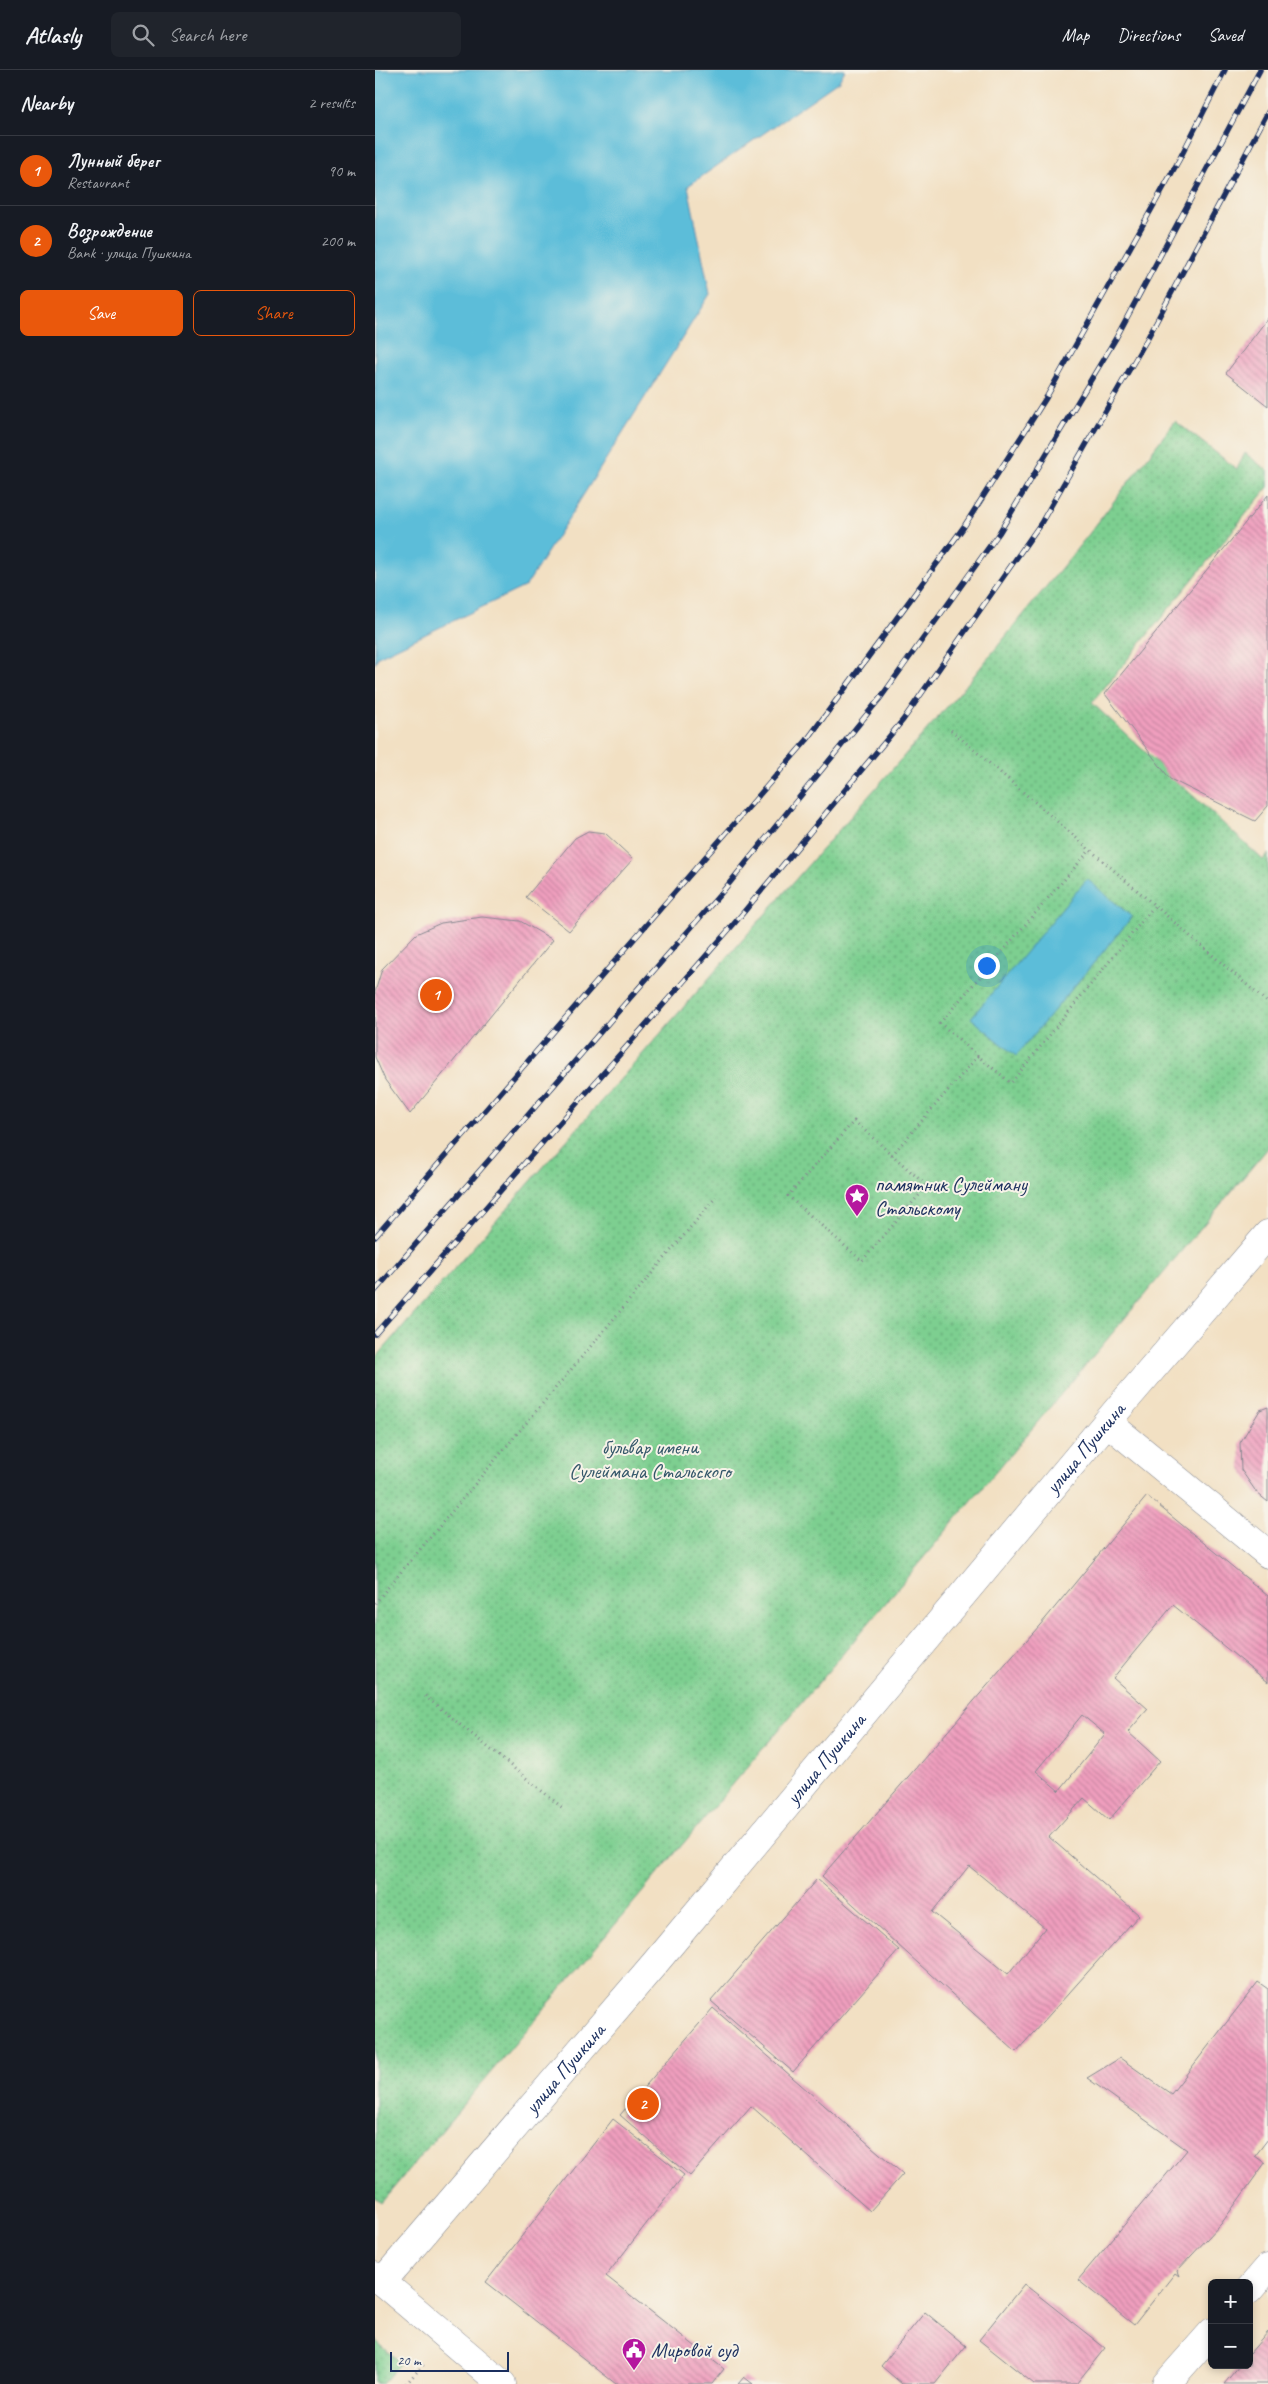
<!DOCTYPE html>
<html lang="en">
<head>
<meta charset="utf-8">
<style>
  body { margin:0; font-family:Caveat,sans-serif; background:#20242c; color:#f1f3f6 }
  .controls { position:absolute; right:15px; bottom:15px; display:grid; overflow:hidden; border-radius:8px; box-shadow:0 2px 8px #0003 }
  .controls button { width:45px; height:45px; display:grid; place-items:center; padding:0; border:0; border-bottom:1px solid #363941; background:#171b24; color:#f1f3f6; font:25px sans-serif }
  .scale { position:absolute; left:15px; bottom:12px; width:119px; box-sizing:border-box; padding-left:5px; border:2px solid #1b2f5e; border-top:0; font-size:14px; line-height:18px; white-space:nowrap; color:#1b2f5e; -webkit-text-stroke:4px #f7f3e8; paint-order:stroke }
  .you { position:absolute; left:611px; top:895px; width:18px; height:18px; margin:-12px; border:4px solid #fff; border-radius:50%; background:#1a73e8; box-shadow:0 0 0 8px #1a73e833 }
  .badge { display:grid; place-items:center; width:32px; height:32px; border-radius:50%; background:#ea580c; color:#fff; font-size:16px; font-weight:700 }
  .pin { position:absolute; translate:-50% -50%; border:2px solid #fff; box-shadow:0 1px 5px #0006 }
  .list { margin:0; padding:0; list-style:none }
  h2 { display:flex; justify-content:space-between; align-items:center; height:65px; margin:0; padding:0 20px; font-size:21px }
  h2 small { font-size:16px; font-weight:400; color:#9ea1a6 }
  .list li { display:grid; grid-template-columns:32px 1fr auto; gap:15px; align-items:center; box-sizing:border-box; height:70px; padding:0 20px; border-top:1px solid #363941 }
  .list b { display:block; font-size:19px; white-space:nowrap }
  .list p { margin:0; font-size:16px; white-space:nowrap; color:#9ea1a6 }
  .list em { font-size:16px; font-style:normal; color:#9ea1a6 }
  .actions { display:flex; gap:10px; padding:15px 20px }
  .actions a { flex:1; padding:11px 0; border:1px solid #ea580c; border-radius:8px; text-align:center; font-size:18px; color:#ea580c }
  .actions .main { background:#ea580c; color:#fff }
  .icon { flex:none; width:28px; height:28px; fill:none; stroke:currentColor; stroke-width:2; stroke-linecap:round; stroke-linejoin:round }
  .map { position:relative; flex:none; width:893px; height:2314px; overflow:hidden }
  header { display:flex; align-items:center; gap:30px; box-sizing:border-box; height:70px; padding:0 25px; background:#171b24; border-bottom:1px solid #363941 }
  header strong { font-size:24px }
  nav { display:flex; gap:28px; margin-inline-start:auto; font-size:18px }
  .search { width:350px; height:45px; background:#20242c; display:flex; align-items:center; gap:12px; box-sizing:border-box; padding:0 18px; border-radius:8px; color:#9ea1a6; font-size:19px }
  main { display:flex }
  aside { flex:1; background:#171b24 }
  .map>svg:first-child { display:block }
</style>
</head>
<body>
<header>
<strong>Atlasly</strong>
<div class="search"><svg class="icon" aria-label="search" viewBox="0 0 24 24"><circle cx="10" cy="10" r="6"/><path d="M15 15l6 6"/></svg>Search here</div>
<nav><a>Map</a><a>Directions</a><a>Saved</a></nav>
</header>
<main>
<aside>
<h2>Nearby<small>2 results</small></h2>
<ul class="list">
<li><span class="badge">1</span><div><b>Лунный берег</b><p>Restaurant</p></div><em>90 m</em></li>
<li><span class="badge">2</span><div><b>Возрождение</b><p>Bank · улица Пушкина</p></div><em>200 m</em></li>
</ul>
<div class="actions"><a class="main">Save</a><a>Share</a></div>
</aside>
<div class="map">
<svg width="893" height="2314" viewBox="0 0 893 2314">
  <defs>
    <pattern id="grass-dots" width="8" height="8" patternUnits="userSpaceOnUse" patternTransform="scale(1.25)"><rect width="8" height="8" fill="#7dcf90"/><path d="M2 2h.1M6 6h.1" fill="none" stroke="#66a879" stroke-width="1.8" stroke-linecap="round"/></pattern>
    <pattern id="building-back-hatch" width="6" height="6" patternUnits="userSpaceOnUse" patternTransform="scale(1.25)"><rect width="6" height="6" fill="#f09fbe"/><path d="M-1 5l2 2M0 0l6 6M5-1l2 2" fill="none" stroke="#c2829e"/></pattern>
  </defs>
  <rect width="100%" height="100%" fill="#f7f3e8"/>
  <filter id="ink" filterUnits="userSpaceOnUse"><feTurbulence type="fractalNoise" baseFrequency=".02" numOctaves="2"/><feDisplacementMap in="SourceGraphic" scale="10" xChannelSelector="R" yChannelSelector="G"/><feConvolveMatrix kernelMatrix="1 2 1 2 8 2 1 2 1" color-interpolation-filters="sRGB"/></filter>
  <filter id="wash" filterUnits="userSpaceOnUse"><feTurbulence type="fractalNoise" baseFrequency=".0096" numOctaves="4" result="noise"/><feDisplacementMap in="SourceGraphic" scale="20" xChannelSelector="R" yChannelSelector="G"/><feGaussianBlur stdDeviation="1.12" result="paint"/><feColorMatrix in="noise" values="0 0 0 0 0 0 0 0 0 0 0 0 0 0 0 0 0 1.4 0 .05"/><feComposite in="paint" operator="in"/></filter>
  <g filter="url(#wash)">
    <rect width="100%" height="100%" fill="#f2e0c3"/>
    <path fill="url(#grass-dots)" stroke="#4c7f77" d="M 800,351 L 862,399 L 870,383 L 893,401 L 893,417 L 717,633 L 888,790 L 893,784 L 893,1078 L 6,2133 L 0,2128 L 0,1289 L 592,614 L 714,464 Z
      M 0,2270 L 26,2293 L 7,2314 L 0,2313 Z"/>
    <path fill="#5bbdd9" stroke="#3b769c" d="M 0,0 L 470,0 L 464,11 L 313,116 L 335,224 L 151,516 L 3,587 L 0,594 Z
      M 712,809 L 757,847 L 641,986 L 596,948 Z"/>
    <g id="blocks">
      <path fill="url(#building-back-hatch)" fill-rule="evenodd" d="M 893,248 L 893,336 L 851,303 Z
        M 893,425 L 893,736 L 880,751 L 795,709 L 730,624 Z
        M 213,761 L 230,763 L 258,789 L 194,861 L 151,827 L 200,768 Z
        M 107,847 L 145,851 L 178,870 L 35,1044 L 10,1010 L 0,987 L 0,922 L 7,899 L 41,864 L 66,853 Z
        M 893,1337 L 893,1432 L 882,1423 L 866,1400 L 865,1373 L 885,1340 Z
        M 772,1426 L 893,1526 L 893,1612 L 798,1535 L 738,1608 L 773,1639 L 753,1662 L 785,1691 L 734,1750 L 709,1728 L 674,1767 L 764,1845 L 641,1982 L 447,1806 L 671,1548 ZM 707,1645 L 730,1664 L 684,1721 L 661,1701 ZM 594,1796 L 670,1858 L 633,1904 L 557,1842 Z
        M 442,1809 L 524,1880 L 418,2002 L 336,1931 Z
        M 883,1912 L 893,1919 L 893,2069 L 880,2086 L 890,2093 L 846,2154 L 802,2201 L 804,2206 L 800,2203 L 759,2255 L 703,2210 L 812,2080 L 712,2008 L 745,1988 L 796,2024 Z
        M 338,1938 L 528,2104 L 495,2141 L 376,2036 L 315,2106 L 245,2045 Z
        M 238,2049 L 309,2105 L 231,2206 L 349,2299 L 337,2314 L 241,2314 L 111,2212 Z
        M 649,2214 L 730,2278 L 701,2314 L 659,2314 L 604,2270 Z
        M 550,2242 L 591,2276 L 560,2314 L 527,2314 L 506,2296 Z
        M 893,2262 L 893,2314 L 849,2314 L 865,2295 L 874,2295 L 874,2284 Z
        M 369,2307 L 378,2314 L 363,2314 Z"/>
    </g>
  </g>
  <g filter="url(#ink)">
    <use href="#blocks" fill-opacity="0" stroke="#868890" stroke-width="1"/>
    <g fill="none" stroke-linecap="round" stroke-linejoin="round">
      <defs>
        <g id="street">
          <path d="M 732,1352 L 893,1484"/>
          <path d="M 0,2206 L 127,2314"/>
          <path id="s1" d="M 7,2212 L 280,1893 L 742,1340 L 893,1164"/>
          <path d="M 874,2220 L 893,2198"/>
          <path d="M 791,2314 L 837,2262"/>
        </g>
      </defs>
      <use href="#street" stroke="#868890" stroke-width="29"/>
      <path stroke="#868890" stroke-width="3" stroke-dasharray="1 4" stroke-linecap="butt" d="M 576,660 L 893,933
        M 603,986 L 565,953 L 715,780
        M 479,1051 L 552,1116 L 487,1191 L 413,1126 Z
        M 517,1085 L 603,986 L 636,1013 L 780,835
        M 0,1533 L 341,1127
        M 50,1626 L 189,1739
        M 31,2314 L 49,2294"/>
      <use href="#street" stroke="#fff" stroke-width="28"/>
      <defs>
        <path id="rail" d="M 0,1167 L 432,670 L 588,458 L 671,328 L 804,90 L 850,0
          M 0,1221 L 348,821 L 506,627 L 624,463 L 741,268 L 885,0
          M 0,1264 L 358,855 L 528,650 L 666,453 L 772,269 L 893,42"/>
      </defs>
      <use href="#rail" stroke="#1b2f5e" stroke-width="5.5"/>
      <use href="#rail" stroke="#f7f3e8" stroke-width="4" stroke-dasharray="11" stroke-linecap="butt"/>
    </g>
  </g>
  <defs>
    <symbol id="sight-pin" viewBox="-11 -11 22 30"><path d="M0 17L-7.5 6A9.5 9.5 0 1 1 7.5 6Z" fill="#b5179e" stroke="#f7f3e8"/><path d="M0-6L1.8-2.2L6-1.7L2.9 1.2L3.7 5.4L0 3.3L-3.7 5.4L-2.9 1.2L-6-1.7L-1.8-2.2Z" fill="#fff"/></symbol>
    <symbol id="civic-pin" viewBox="-11 -11 22 30"><path d="M0 17L-7.5 6A9.5 9.5 0 1 1 7.5 6Z" fill="#b5179e" stroke="#f7f3e8"/><path d="M-.6-6.5H3V-4.5H.6V-3L4-1V1h2V6H-6V1h2V-1L-.6-3ZM-1.2 2.5V6h2.4V2.5Z" fill="#fff"/></symbol>
  </defs>
  <g fill-rule="evenodd">
    <use href="#sight-pin" x="468" y="1112" width="28" height="38"/>
    <use href="#civic-pin" x="245" y="2266" width="28" height="38"/>
  </g>
  <g text-anchor="middle" stroke-width="4" stroke-linejoin="round" paint-order="stroke">
    <g font-size="21" fill="#1b2f5e" stroke="#f7f3e8" text-anchor="start">
      <text x="500" y="1121">памятник Сулейману<tspan x="500" dy="24">Стальскому</tspan></text>
      <text x="276" y="2287">Мировой суд</text>
    </g>
    <g font-size="21" fill="#34576a" stroke="#f7f3e8">
      <text x="275" y="1384">бульвар имени<tspan x="275" dy="24">Сулеймана Стальского</tspan></text>
    </g>
    <g font-size="21" fill="#1b2f5e" stroke="#f7f3e8">
      <text dy="7" stroke="none"><textPath href="#s1" startOffset="1091">улица Пушкина</textPath></text>
      <text dy="7" stroke="none"><textPath href="#s1" startOffset="686">улица Пушкина</textPath></text>
      <text dy="7" stroke="none"><textPath href="#s1" startOffset="281">улица Пушкина</textPath></text>
    </g>
  </g>
</svg>
<div class="controls">
<button>+</button>
<button>−</button>
</div>
<div class="scale">20 m</div>
<div class="you"></div>
<div class="pin badge" style="left:61px;top:925px">1</div>
<div class="pin badge" style="left:268px;top:2034px">2</div>
</div>
</main>
</body>
</html>
